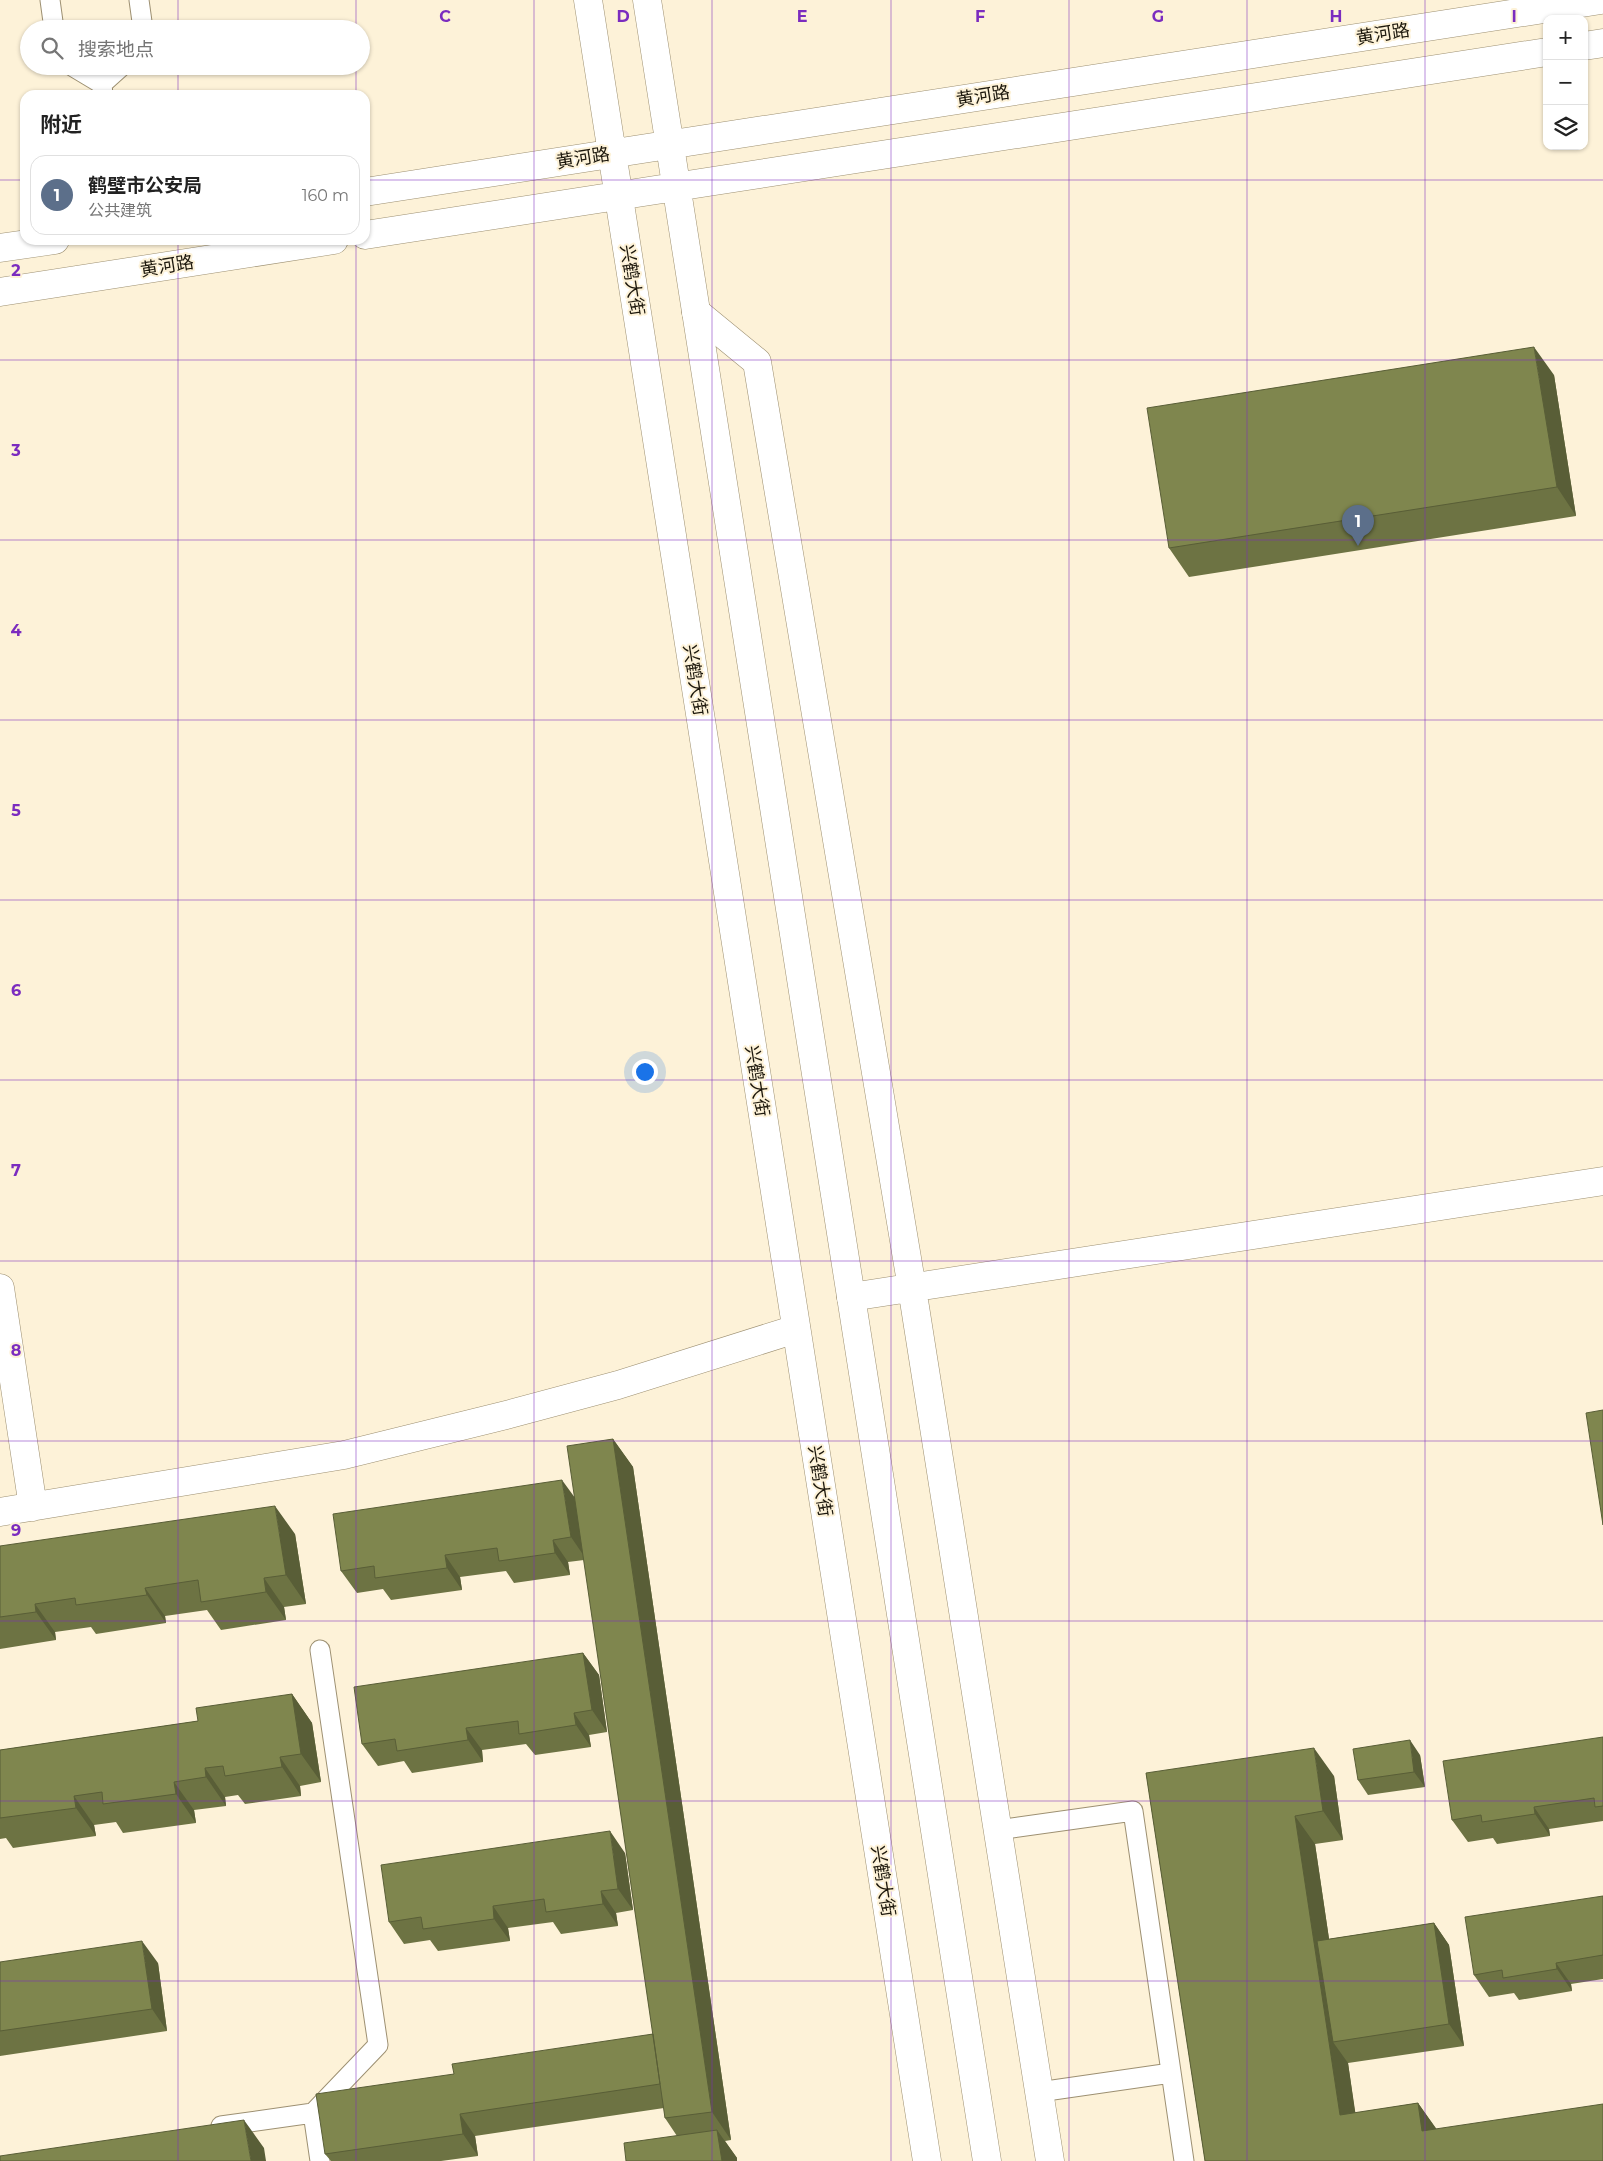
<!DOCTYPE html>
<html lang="zh">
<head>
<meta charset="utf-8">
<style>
  body { margin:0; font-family:Montserrat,"Noto Sans SC",sans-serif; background:#f6f6f6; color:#222 }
  .controls { position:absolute; right:15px; top:15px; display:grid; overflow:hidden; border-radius:10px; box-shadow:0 1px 4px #0004 }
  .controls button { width:45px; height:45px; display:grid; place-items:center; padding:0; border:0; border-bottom:1px solid #e0e0e0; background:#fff; color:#222; font:25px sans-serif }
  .you { position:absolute; left:644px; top:1071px; width:18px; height:18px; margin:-12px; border:4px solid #fff; border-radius:50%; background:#1a73e8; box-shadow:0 0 0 8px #1a73e833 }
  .badge { display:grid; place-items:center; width:32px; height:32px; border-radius:50%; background:#28647b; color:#fff; font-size:16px; font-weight:700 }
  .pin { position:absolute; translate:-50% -41px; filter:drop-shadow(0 1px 2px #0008) }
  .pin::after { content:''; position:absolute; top:26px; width:18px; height:15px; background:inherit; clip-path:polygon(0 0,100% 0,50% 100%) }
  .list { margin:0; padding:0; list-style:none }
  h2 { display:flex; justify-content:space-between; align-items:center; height:65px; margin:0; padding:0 20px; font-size:21px }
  h2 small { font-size:16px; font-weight:400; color:#767676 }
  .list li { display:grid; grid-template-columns:32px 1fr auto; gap:15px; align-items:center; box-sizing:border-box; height:80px; margin:0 10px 10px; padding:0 10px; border:1px solid #e0e0e0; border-radius:15px }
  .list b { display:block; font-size:19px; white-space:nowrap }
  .list p { margin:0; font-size:16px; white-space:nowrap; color:#767676 }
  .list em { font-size:16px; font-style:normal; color:#767676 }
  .icon { flex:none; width:28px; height:28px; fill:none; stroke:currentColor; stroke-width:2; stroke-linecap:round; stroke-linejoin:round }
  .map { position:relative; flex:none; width:1603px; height:2161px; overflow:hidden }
  .search { position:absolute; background:#fff; box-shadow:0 1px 4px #0004; left:20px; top:20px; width:350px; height:55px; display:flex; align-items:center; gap:12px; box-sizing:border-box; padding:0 18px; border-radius:28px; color:#767676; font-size:19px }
  .panel { position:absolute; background:#fff; box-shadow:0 1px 4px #0004; left:20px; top:90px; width:350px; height:155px; border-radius:15px }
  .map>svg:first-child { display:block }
</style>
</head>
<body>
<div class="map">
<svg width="1603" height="2161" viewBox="0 0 1603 2161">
  <rect width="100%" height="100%" fill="#fdf2d8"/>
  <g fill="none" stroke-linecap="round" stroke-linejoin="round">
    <defs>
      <path id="service" d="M 50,0 L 54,29
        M 139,0 L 143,29
        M 72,66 L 102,84 L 103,95
        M 102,84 L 122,66
        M 998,1830 L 1133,1811 L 1184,2161
        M 1039,2092 L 1171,2073
        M 313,2113 L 320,2161
        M 221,2126 L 313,2113 L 378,2045 L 320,1650"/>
      <path id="minor" d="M 696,312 L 757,362 L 912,1288 L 1050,2161
        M 0,1288 L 33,1507
        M 851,1297 L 1603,1181
        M 0,1512 L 344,1455 L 510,1414 L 618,1385 L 796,1329"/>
      <path id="secondary" d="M 588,0 L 927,2161
        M 647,0 L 987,2161
        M 1584,46 L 1603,43
        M 365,192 L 1601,0
        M 365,235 L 1547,52
        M 0,248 L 55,240
        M 0,292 L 334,240"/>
    </defs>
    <use href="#service" stroke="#9d9072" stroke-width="21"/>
    <use href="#minor" stroke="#9d9072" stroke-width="29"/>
    <use href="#secondary" stroke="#9d9072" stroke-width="29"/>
    <use href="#service" stroke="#fff" stroke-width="19"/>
    <use href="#minor" stroke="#fff" stroke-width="28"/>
    <use href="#secondary" stroke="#fff" stroke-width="28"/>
  </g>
  <path fill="#6d7343" d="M 1554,375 L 1576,516 L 1189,577 L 1169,548 Z
    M 613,1439 L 633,1467 L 731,2140 L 725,2141 L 737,2158 L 737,2161 L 626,2161 L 677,2136 L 665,2118 L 664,2108 L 475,2136 L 478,2156 L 441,2161 L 331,2161 L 325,2154 L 454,2074 L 653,2034 L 584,1560 L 568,1562 L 570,1575 L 514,1583 L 506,1571 L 460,1577 L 462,1590 L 391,1600 L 383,1589 L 357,1593 L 341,1571 L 574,1498 Z
    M 295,1534 L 306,1604 L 284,1607 L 286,1620 L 221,1630 L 207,1610 L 165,1616 L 166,1623 L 96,1634 L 91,1627 L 55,1632 L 56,1640 L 0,1649 L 0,1546 Z
    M 583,1653 L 599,1675 L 607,1732 L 589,1735 L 591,1747 L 535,1755 L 526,1744 L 482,1750 L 483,1762 L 412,1773 L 404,1761 L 378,1766 L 362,1744 Z
    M 292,1694 L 312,1723 L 321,1782 L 300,1786 L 301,1796 L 245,1804 L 238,1795 L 225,1797 L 226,1806 L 194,1810 L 196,1823 L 123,1833 L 116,1822 L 94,1825 L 96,1836 L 13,1848 L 6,1838 L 0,1839 L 0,1750 L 198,1721 Z
    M 1603,1737 L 1603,1821 L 1549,1829 L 1550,1836 L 1497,1844 L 1493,1838 L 1468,1842 L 1452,1820 Z
    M 1420,1755 L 1425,1787 L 1368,1795 L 1358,1780 Z
    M 1146,1773 L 1334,1776 L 1343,1840 L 1315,1844 L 1329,1939 L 1434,1923 L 1449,1945 L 1464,2046 L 1348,2063 L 1355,2113 L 1418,2103 L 1436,2129 L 1603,2161 L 1205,2161 Z
    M 625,1853 L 633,1910 L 616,1913 L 618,1926 L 561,1934 L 553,1922 L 508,1928 L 510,1941 L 438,1951 L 430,1940 L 404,1944 L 389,1922 Z
    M 1603,1896 L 1603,1979 L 1571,1984 L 1572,1991 L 1519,2000 L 1514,1993 L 1489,1997 L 1474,1975 Z
    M 0,1962 L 158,1963 L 167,2031 L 0,2056 Z"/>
  <path fill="#595e37" d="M 1534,347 L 1554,375 L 1576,516 L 1557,487 Z
    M 613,1439 L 633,1467 L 731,2140 L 712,2112 Z
    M 562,1480 L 578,1502 L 586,1559 L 571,1537 Z
    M 275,1506 L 295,1534 L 306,1604 L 286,1575 Z
    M 553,1540 L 568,1562 L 570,1575 L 555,1553 Z
    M 445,1555 L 460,1577 L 462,1590 L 447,1568 Z
    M 264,1578 L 284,1607 L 286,1620 L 266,1592 Z
    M 145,1588 L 165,1616 L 166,1623 L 147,1595 Z
    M 35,1604 L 55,1632 L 56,1640 L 36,1612 Z
    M 583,1653 L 599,1675 L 607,1732 L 592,1710 Z
    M 292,1694 L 312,1723 L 321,1782 L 301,1754 Z
    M 574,1713 L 589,1735 L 591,1747 L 576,1725 Z
    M 466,1728 L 482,1750 L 483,1762 L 468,1740 Z
    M 1410,1740 L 1420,1755 L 1425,1787 L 1414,1772 Z
    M 1314,1748 L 1334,1776 L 1343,1840 L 1323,1811 Z
    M 280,1757 L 300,1786 L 301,1796 L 282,1767 Z
    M 205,1768 L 225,1797 L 226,1806 L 206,1777 Z
    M 174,1782 L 194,1810 L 196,1823 L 176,1794 Z
    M 74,1796 L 94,1825 L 96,1836 L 76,1808 Z
    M 1534,1807 L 1549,1829 L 1550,1836 L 1535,1814 Z
    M 1295,1816 L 1315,1844 L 1344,2040 L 1333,2042 L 1348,2063 L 1360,2144 L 1340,2115 Z
    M 610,1831 L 625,1853 L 633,1910 L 618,1889 Z
    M 601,1891 L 616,1913 L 618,1926 L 603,1904 Z
    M 493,1906 L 508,1928 L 510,1941 L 494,1919 Z
    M 1434,1923 L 1449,1945 L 1464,2046 L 1449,2024 Z
    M 142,1941 L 158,1963 L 167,2031 L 152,2009 Z
    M 1556,1963 L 1571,1984 L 1572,1991 L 1557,1969 Z
    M 1418,2103 L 1438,2131 L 1422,2131 Z
    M 460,2114 L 475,2136 L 478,2156 L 463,2134 Z
    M 244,2120 L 264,2148 L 266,2161 L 251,2161 Z
    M 717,2130 L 737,2158 L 737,2161 L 722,2161 Z"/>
  <path fill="#7f864e" stroke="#595e37" d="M 1534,347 L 1557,487 L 1169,548 L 1147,408 Z
    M 1603,1410 L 1603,1525 L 1586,1413 Z
    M 613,1439 L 712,2112 L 665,2118 L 567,1446 Z
    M 562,1480 L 571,1537 L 553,1540 L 555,1553 L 499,1561 L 497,1548 L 445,1555 L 447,1568 L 375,1578 L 374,1566 L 341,1571 L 333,1514 Z
    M 275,1506 L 286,1575 L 264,1578 L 266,1592 L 201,1602 L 198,1580 L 145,1588 L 147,1595 L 76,1605 L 75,1598 L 35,1604 L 36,1612 L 0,1617 L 0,1546 Z
    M 583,1653 L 592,1710 L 574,1713 L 576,1725 L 519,1734 L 518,1721 L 466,1728 L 468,1740 L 397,1751 L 395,1739 L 362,1744 L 354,1687 Z
    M 292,1694 L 301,1754 L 280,1757 L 282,1767 L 225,1776 L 223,1766 L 205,1768 L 206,1777 L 174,1782 L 176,1794 L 103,1804 L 102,1792 L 74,1796 L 76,1808 L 0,1818 L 0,1750 L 198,1721 L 196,1708 Z
    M 1603,1737 L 1603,1806 L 1595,1807 L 1594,1798 L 1534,1807 L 1535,1814 L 1482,1822 L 1481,1815 L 1452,1820 L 1443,1761 Z
    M 1410,1740 L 1414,1772 L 1358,1780 L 1353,1749 Z
    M 1314,1748 L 1323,1811 L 1295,1816 L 1340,2115 L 1418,2103 L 1422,2131 L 1603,2104 L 1603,2161 L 1205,2161 L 1146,1773 Z
    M 610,1831 L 618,1889 L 601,1891 L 603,1904 L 546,1912 L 544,1899 L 493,1906 L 494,1919 L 423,1929 L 421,1917 L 389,1922 L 381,1865 Z
    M 1603,1896 L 1603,1955 L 1556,1963 L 1557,1969 L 1503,1978 L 1502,1970 L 1474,1975 L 1465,1917 Z
    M 1434,1923 L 1449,2024 L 1333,2042 L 1317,1941 Z
    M 142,1941 L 152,2009 L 0,2031 L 0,1962 Z
    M 653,2034 L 660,2084 L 460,2114 L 463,2134 L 325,2154 L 316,2094 L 454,2074 L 452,2064 Z
    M 244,2120 L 251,2161 L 0,2161 L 0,2156 Z
    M 717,2130 L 722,2161 L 626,2161 L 624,2143 Z"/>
  <path fill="none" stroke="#7b2cbf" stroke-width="1" stroke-opacity="0.55" d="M 178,0 L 178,29M 356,0 L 356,29M 534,0 L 534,2161M 712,0 L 712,2161M 891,0 L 891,2161M 1069,0 L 1069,2161M 1247,0 L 1247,2161M 1425,0 L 1425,2161M 178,66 L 178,95M 356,66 L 356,95M 0,180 L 25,180M 365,180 L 1603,180M 178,240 L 178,2161M 356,240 L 356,2161M 0,360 L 1603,360M 0,540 L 1603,540M 0,720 L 1603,720M 0,900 L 1603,900M 0,1080 L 1603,1080M 0,1261 L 1603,1261M 0,1441 L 1603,1441M 0,1621 L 1603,1621M 0,1801 L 1603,1801M 0,1981 L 1603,1981"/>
  <g text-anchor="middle" stroke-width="4" stroke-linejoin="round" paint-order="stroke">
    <g font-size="18" fill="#1d180d" stroke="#fdf2d8">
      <text transform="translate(1383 34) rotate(-9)" y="6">黄河路</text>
      <text transform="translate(983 96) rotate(-9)" y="6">黄河路</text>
      <text transform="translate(583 158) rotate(-9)" y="6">黄河路</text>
      <text transform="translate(167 266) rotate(-9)" y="6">黄河路</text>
      <text transform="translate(632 280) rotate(81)" y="6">兴鹤大街</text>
      <text transform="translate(695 680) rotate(81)" y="6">兴鹤大街</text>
      <text transform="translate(757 1081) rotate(81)" y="6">兴鹤大街</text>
      <text transform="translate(820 1481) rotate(81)" y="6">兴鹤大街</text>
      <text transform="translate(883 1881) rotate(81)" y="6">兴鹤大街</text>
    </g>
  </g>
  <g font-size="16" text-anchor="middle" font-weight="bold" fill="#7b2cbf" stroke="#fdf2d8" stroke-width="4" stroke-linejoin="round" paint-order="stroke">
    <text x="445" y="22">C</text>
    <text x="623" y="22">D</text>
    <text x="802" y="22">E</text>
    <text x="980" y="22">F</text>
    <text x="1158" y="22">G</text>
    <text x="1336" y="22">H</text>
    <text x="1514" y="22">I</text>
    <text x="16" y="276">2</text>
    <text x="16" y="456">3</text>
    <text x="16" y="636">4</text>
    <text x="16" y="816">5</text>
    <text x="16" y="996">6</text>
    <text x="16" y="1176">7</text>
    <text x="16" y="1356">8</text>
    <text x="16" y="1536">9</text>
  </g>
</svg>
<div class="controls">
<button>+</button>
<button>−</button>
<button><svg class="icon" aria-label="layers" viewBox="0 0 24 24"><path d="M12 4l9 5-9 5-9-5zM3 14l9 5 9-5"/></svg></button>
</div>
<div class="you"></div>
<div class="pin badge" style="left:1358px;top:546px;background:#5c6f8a">1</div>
<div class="search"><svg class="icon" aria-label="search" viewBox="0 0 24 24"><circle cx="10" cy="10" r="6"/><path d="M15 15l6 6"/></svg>搜索地点</div>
<section class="panel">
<h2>附近<small></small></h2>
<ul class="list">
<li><span class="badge" style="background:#5c6f8a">1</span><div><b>鹤壁市公安局</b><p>公共建筑</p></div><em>160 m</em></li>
</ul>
</section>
</div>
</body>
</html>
